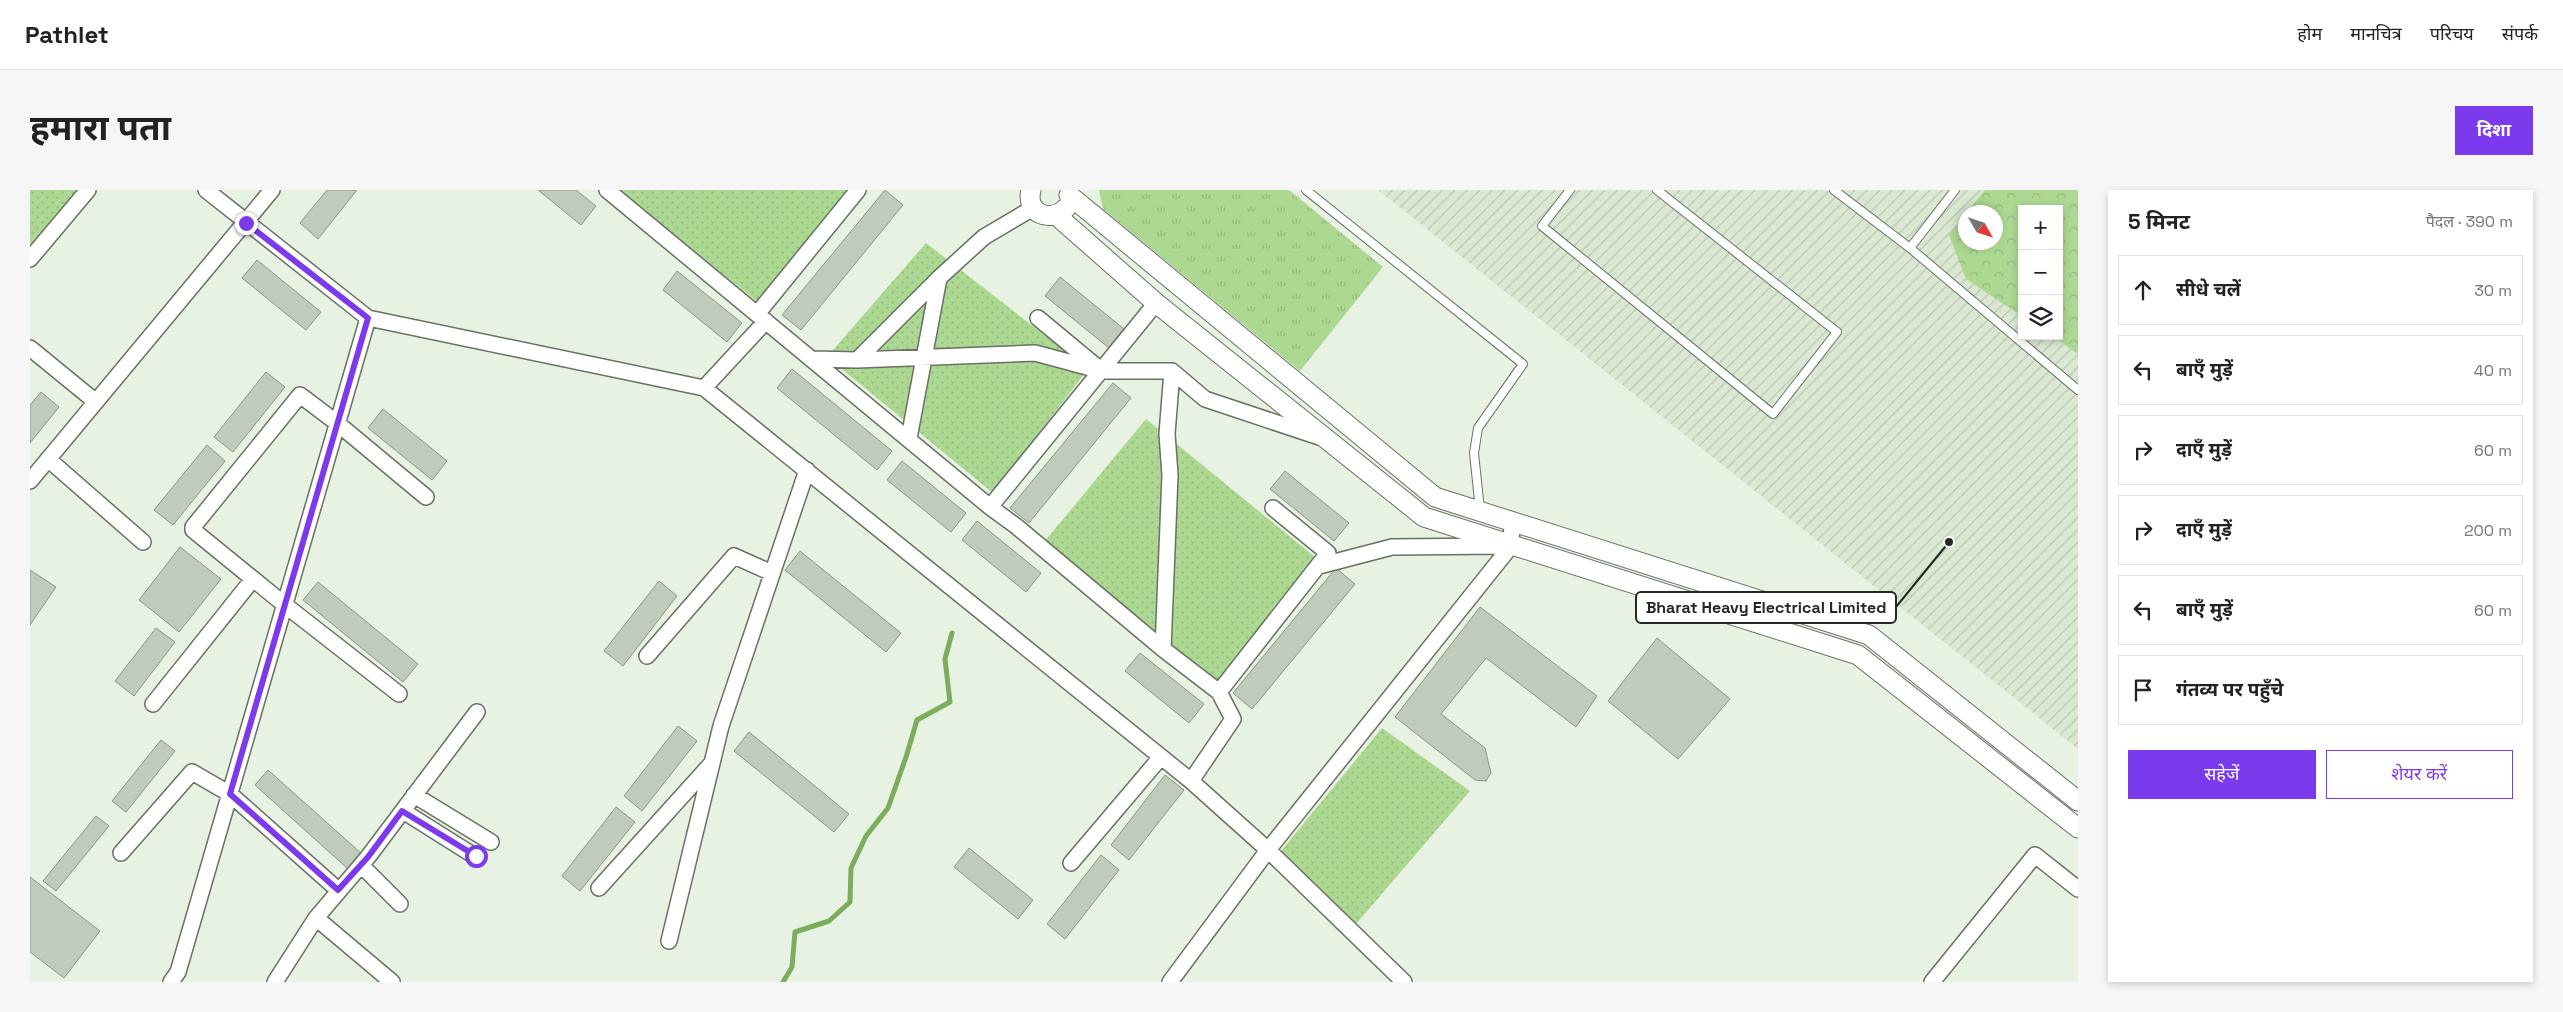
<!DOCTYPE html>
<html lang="hi">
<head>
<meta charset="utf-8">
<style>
  body { margin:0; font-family:"Space Grotesk","Noto Sans Devanagari",sans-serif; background:#f6f6f6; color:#222 }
  .controls { position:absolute; right:15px; top:15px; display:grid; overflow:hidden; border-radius:0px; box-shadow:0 2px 8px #0003 }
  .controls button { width:45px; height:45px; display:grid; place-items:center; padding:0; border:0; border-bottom:1px solid #e0e0e0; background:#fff; color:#222; font:25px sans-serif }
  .compass { position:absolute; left:1928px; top:15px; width:45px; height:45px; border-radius:50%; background:#fff; box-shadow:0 2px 8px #0003; rotate:129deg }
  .stop { position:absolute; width:15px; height:15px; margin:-11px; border:4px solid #7c3aed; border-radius:50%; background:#fff }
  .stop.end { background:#7c3aed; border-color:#fff; box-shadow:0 1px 5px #0008 }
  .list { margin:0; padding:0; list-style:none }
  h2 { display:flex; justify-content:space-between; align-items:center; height:65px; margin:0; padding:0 20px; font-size:21px }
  h2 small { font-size:16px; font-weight:400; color:#767676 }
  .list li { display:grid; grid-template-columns:32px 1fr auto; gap:15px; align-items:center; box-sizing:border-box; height:70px; margin:0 10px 10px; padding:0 10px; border:1px solid #e0e0e0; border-radius:0px }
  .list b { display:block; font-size:19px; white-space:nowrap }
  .list em { font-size:16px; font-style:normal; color:#767676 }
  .actions { display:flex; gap:10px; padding:15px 20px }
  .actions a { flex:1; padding:11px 0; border:1px solid #7c3aed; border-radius:0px; text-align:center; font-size:18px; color:#7c3aed }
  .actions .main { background:#7c3aed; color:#fff }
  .icon { flex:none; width:28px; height:28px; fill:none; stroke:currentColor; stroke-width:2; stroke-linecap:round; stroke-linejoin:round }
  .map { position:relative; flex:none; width:2048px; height:792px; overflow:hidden; border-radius:0px }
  header { display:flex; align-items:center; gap:30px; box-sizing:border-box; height:70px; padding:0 25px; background:#fff; border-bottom:1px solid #e0e0e0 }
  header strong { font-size:24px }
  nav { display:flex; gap:28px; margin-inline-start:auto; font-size:18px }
  .intro { display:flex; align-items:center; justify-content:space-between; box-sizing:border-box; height:120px; padding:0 30px }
  h1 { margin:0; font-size:35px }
  .button { padding:12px 22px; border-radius:0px; background:#7c3aed; color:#fff; font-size:18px; font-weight:700 }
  main { display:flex; gap:30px; padding:0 30px }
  aside { flex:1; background:#fff; border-radius:0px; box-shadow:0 2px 8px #0003 }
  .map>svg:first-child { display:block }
</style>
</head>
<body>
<header>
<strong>Pathlet</strong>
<nav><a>होम</a><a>मानचित्र</a><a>परिचय</a><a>संपर्क</a></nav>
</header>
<div class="intro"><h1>हमारा पता</h1><a class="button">दिशा</a></div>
<main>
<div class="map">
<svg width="2048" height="792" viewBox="0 0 2048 792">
  <defs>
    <pattern id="industrial-furrows" width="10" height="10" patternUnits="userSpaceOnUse" patternTransform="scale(1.25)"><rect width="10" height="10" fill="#dae8d2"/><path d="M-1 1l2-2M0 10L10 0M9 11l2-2" fill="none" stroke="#bbc7b4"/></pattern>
    <pattern id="grass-dots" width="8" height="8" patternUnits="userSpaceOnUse" patternTransform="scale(1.25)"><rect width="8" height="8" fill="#acd892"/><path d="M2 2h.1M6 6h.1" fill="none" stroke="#94b97e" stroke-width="1.8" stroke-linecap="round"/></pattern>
    <pattern id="forest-crowns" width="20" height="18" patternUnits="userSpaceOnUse" patternTransform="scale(1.25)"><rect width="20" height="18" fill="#acd892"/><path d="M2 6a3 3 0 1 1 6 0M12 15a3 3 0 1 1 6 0" fill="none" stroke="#94b97e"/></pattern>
    <pattern id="park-tufts" width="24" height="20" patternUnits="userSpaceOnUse" patternTransform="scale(1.25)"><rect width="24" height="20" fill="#acd892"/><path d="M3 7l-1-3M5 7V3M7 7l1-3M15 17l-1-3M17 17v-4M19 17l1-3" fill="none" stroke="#94b97e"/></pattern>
  </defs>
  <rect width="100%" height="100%" fill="#e7f2e2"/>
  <path fill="url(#industrial-furrows)" fill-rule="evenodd" d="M 1348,0 L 2048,0 L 2048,559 ZM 1992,19 L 2029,19 L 2029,146 L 1992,146 ZM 1936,22 L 1966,22 L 1966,52 L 1936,52 Z"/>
  <path fill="url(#grass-dots)" d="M 0,0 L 48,0 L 0,61 Z
    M 588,0 L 817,0 L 729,113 Z
    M 896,53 L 1058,179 L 963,303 L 797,167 Z
    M 1116,229 L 1285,367 L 1187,492 L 1015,351 Z
    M 1352,538 L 1440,601 L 1326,734 L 1251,661 Z"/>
  <path fill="url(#forest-crowns)" d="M 1955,0 L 2048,0 L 2048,164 L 2022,146 L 2029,146 L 2029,19 L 1992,19 L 1992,126 L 1936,89 L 1919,45 L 1935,24 L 1936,52 L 1966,52 L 1966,22 L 1937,22 Z"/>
  <path fill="url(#park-tufts)" d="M 1069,0 L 1259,0 L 1353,77 L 1270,181 L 1073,19 Z"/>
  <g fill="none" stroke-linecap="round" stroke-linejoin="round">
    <path stroke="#7bad5d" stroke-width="5" d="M 753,792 L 762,777 L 765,742 L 799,731 L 820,712 L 821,678 L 836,646 L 858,618 L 876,567 L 887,530 L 920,512 L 915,469 L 922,443"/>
  </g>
  <path fill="#c1cbbc" stroke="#8c9687" d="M 297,0 L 327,0 L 288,49 L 270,33 Z
    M 508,0 L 546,0 L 566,16 L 551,35 Z
    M 855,0 L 873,15 L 771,140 L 752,125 Z
    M 227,70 L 291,122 L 276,140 L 212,88 Z
    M 647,81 L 712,133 L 697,152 L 633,100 Z
    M 1030,87 L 1094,139 L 1079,158 L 1015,106 Z
    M 762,179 L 862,261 L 847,280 L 747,198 Z
    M 236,182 L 255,197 L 203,262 L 184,247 Z
    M 1083,193 L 1101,208 L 999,333 L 980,318 Z
    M 11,202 L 29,217 L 0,253 L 0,215 Z
    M 353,219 L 417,271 L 402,290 L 338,238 Z
    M 177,255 L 195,271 L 143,335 L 124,320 Z
    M 872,271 L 936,323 L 921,342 L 857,290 Z
    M 1255,281 L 1319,333 L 1304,351 L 1240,299 Z
    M 947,331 L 1011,383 L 996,402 L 932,350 Z
    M 150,357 L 191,389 L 149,442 L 109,410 Z
    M 770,361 L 871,443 L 856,462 L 755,380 Z
    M 1306,378 L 1325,394 L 1222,519 L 1203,503 Z
    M 0,380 L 26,397 L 0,435 Z
    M 629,391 L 647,406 L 593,476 L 574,461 Z
    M 288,392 L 388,474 L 373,492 L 273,410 Z
    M 1450,417 L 1567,506 L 1546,537 L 1456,468 L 1411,524 L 1455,558 L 1461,583 L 1456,591 L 1445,590 L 1365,527 Z
    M 126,438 L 145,452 L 104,506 L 85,491 Z
    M 1627,448 L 1700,509 L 1648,569 L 1578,511 Z
    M 1110,463 L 1174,514 L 1159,533 L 1095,481 Z
    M 648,536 L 667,551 L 612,621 L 594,606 Z
    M 719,542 L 819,624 L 804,642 L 704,561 Z
    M 131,550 L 145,561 L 96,622 L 82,611 Z
    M 238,580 L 332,664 L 318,679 L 225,595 Z
    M 1135,585 L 1154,600 L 1099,670 L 1081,655 Z
    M 586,617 L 605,632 L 550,701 L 532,686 Z
    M 66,626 L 79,636 L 26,701 L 13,691 Z
    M 939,658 L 1003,710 L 988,729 L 924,677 Z
    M 1071,665 L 1089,680 L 1035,749 L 1017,734 Z
    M 0,687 L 70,741 L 34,788 L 0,762 Z"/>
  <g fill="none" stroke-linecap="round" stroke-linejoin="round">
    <defs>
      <path id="service" d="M 1276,0 L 1493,174 L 1448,238 L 1444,263 L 1450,320
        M 1540,0 L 1512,36 L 1743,224 L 1807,142 L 1627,0
        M 1804,0 L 1880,58 L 2048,200
        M 1880,58 L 1925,0"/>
      <path id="minor" d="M 176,0 L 338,128 L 674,198 L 1161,591 L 1238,660 L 1374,792
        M 577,0 L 960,317 L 986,336 L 1133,459 L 1189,502 L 1203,529 L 1161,591
        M 0,69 L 58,0
        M 727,124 L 828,0
        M 1008,128 L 1067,177
        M 0,158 L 66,212
        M 783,169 L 827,170 L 1005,163 L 1072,181 L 1142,181 L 1175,209 L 1289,247
        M 827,170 L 909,88 L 954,47 L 1003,18
        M 674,198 L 736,131
        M 879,248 L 909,88
        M 18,269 L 113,352
        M 0,291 L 242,0
        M 960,317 L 1126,113
        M 1289,376 L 1362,357 L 1474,356
        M 1133,459 L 1140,285 L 1137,244 L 1142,181
        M 617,466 L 704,366 L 742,383
        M 1189,502 L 1298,363 L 1243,318
        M 369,504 L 255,415 L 163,340 L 163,337 L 270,205 L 307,233 L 396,307
        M 123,514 L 223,389
        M 384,605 L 461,652
        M 373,621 L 446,667
        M 91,663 L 162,582 L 200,604 L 308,700
        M 1041,673 L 1131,567
        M 331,675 L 370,714
        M 569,698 L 681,574
        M 639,751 L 691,536 L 777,280
        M 141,792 L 148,782 L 338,128
        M 245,792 L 286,728
        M 362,792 L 286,728 L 338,667 L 447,522
        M 1140,792 L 1238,660 L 1481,356 L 1482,332
        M 1902,792 L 2005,665 L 2048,699"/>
      <path id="tertiary" d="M 1001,0 C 995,23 1020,34 1036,18
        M 1039,5 L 1405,307 L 1839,445 L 2048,611
        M 1026,25 L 1126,113 L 1394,327 L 1828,465 L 2048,638"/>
    </defs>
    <use href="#service" stroke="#687164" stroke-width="10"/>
    <use href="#minor" stroke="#687164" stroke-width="18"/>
    <use href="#tertiary" stroke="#687164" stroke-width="21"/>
    <use href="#service" stroke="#fff" stroke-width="8"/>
    <use href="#minor" stroke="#fff" stroke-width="15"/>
    <use href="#tertiary" stroke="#fff" stroke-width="19"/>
  </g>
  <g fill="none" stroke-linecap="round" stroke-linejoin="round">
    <path stroke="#7c3aed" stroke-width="6" d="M 216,33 L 338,128 L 200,604 L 308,700 L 338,667 L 372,621 L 446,666"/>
  </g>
  <path fill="none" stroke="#242822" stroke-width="2" d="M1919 352L1866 417"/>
  <circle fill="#242822" stroke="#fff" stroke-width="2" cx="1919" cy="352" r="5"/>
  <rect fill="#fff" stroke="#242822" stroke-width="2" x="1606" y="402" width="260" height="31" rx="5"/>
  <g font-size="16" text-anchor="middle" font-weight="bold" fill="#242822">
    <text x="1736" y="423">Bharat Heavy Electrical Limited</text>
  </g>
</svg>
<div class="controls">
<button>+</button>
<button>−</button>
<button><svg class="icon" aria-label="layers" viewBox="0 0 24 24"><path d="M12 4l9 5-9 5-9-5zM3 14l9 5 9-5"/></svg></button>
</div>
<svg class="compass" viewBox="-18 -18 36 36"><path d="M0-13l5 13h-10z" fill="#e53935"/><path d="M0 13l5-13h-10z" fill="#767676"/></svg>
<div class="stop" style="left:446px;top:666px"></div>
<div class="stop end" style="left:216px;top:33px"></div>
</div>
<aside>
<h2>5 मिनट<small>पैदल · 390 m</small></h2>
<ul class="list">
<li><svg class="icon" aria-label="ahead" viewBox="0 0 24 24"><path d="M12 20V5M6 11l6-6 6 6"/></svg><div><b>सीधे चलें</b></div><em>30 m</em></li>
<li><svg class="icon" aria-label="left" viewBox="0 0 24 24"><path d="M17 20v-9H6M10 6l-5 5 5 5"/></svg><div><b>बाएँ मुड़ें</b></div><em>40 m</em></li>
<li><svg class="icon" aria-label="right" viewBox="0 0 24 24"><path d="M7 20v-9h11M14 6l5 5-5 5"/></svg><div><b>दाएँ मुड़ें</b></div><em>60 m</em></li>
<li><svg class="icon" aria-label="right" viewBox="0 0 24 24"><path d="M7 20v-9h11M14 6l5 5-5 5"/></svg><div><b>दाएँ मुड़ें</b></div><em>200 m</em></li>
<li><svg class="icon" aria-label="left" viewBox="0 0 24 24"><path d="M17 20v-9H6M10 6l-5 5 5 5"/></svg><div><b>बाएँ मुड़ें</b></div><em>60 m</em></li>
<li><svg class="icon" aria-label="arrive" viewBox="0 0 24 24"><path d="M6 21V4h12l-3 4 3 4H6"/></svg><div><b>गंतव्य पर पहुँचे</b></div></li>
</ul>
<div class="actions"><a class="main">सहेजें</a><a>शेयर करें</a></div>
</aside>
</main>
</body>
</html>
